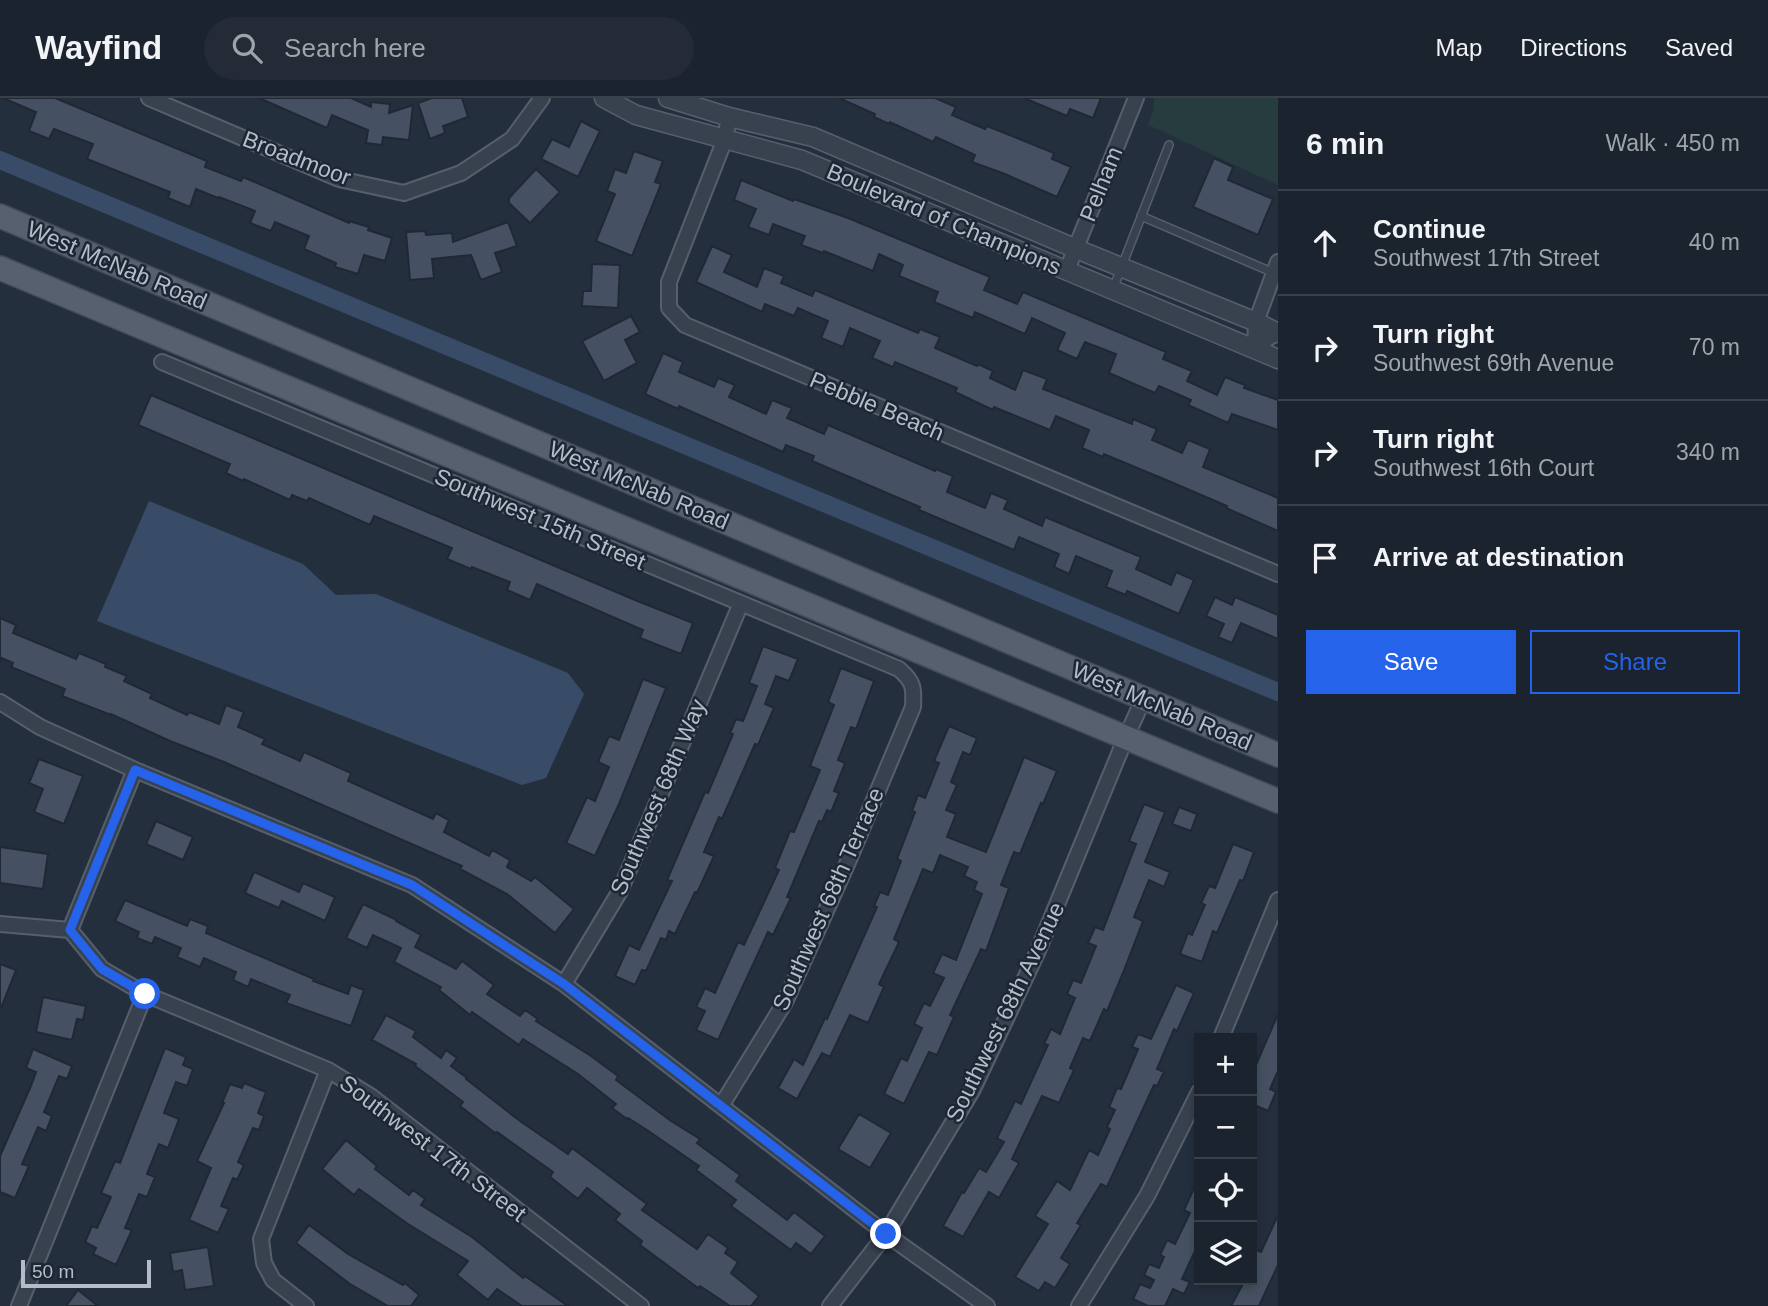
<!DOCTYPE html>
<html lang="en">
<head>
<meta charset="utf-8">
<style>
  body { margin:0; font-family:Arial,sans-serif; background:#242b36; color:#f1f3f6 }
  .controls { position:absolute; right:21px; bottom:21px; display:grid; overflow:hidden; border-radius:0px; box-shadow:0 4px 10px #0003 }
  .controls button { width:63px; height:63px; display:grid; place-items:center; padding:0; border:0; border-bottom:2px solid #39404a; background:#1b232e; color:#f1f3f6; font:35px sans-serif }
  .scale { position:absolute; left:21px; bottom:18px; width:130px; box-sizing:border-box; padding-left:7px; border:4px solid #b4bcc9; border-top:0; font-size:19px; line-height:24px; white-space:nowrap; color:#b4bcc9; -webkit-text-stroke:5px #1d2633; paint-order:stroke }
  .stop { position:absolute; width:21px; height:21px; margin:-16px; border:5px solid #2563eb; border-radius:50%; background:#fff }
  .stop.end { background:#2563eb; border-color:#fff; box-shadow:0 2px 7px #0008 }
  .list { margin:0; padding:0; list-style:none }
  h2 { display:flex; justify-content:space-between; align-items:center; height:91px; margin:0; padding:0 28px; font-size:30px }
  h2 small { font-size:23px; font-weight:400; color:#a0a4aa }
  .list li { display:grid; grid-template-columns:46px 1fr auto; gap:21px; align-items:center; box-sizing:border-box; height:105px; padding:0 28px; border-top:2px solid #39404a }
  .list b { display:block; font-size:26px; white-space:nowrap }
  .list p { margin:0; font-size:23px; white-space:nowrap; color:#a0a4aa }
  .list em { font-size:23px; font-style:normal; color:#a0a4aa }
  .actions { display:flex; gap:14px; padding:21px 28px }
  .actions a { flex:1; padding:16px 0; border:2px solid #2563eb; border-radius:0px; text-align:center; font-size:24px; color:#2563eb }
  .actions .main { background:#2563eb; color:#fff }
  .icon { flex:none; width:38px; height:38px; fill:none; stroke:currentColor; stroke-width:2; stroke-linecap:round; stroke-linejoin:round }
  .map { position:relative; flex:none; width:1278px; height:1208px; overflow:hidden }
  header { display:flex; align-items:center; gap:42px; box-sizing:border-box; height:98px; padding:0 35px; background:#1b232e; border-bottom:2px solid #39404a }
  header strong { font-size:33px }
  nav { display:flex; gap:38px; margin-inline-start:auto; font-size:24px }
  .search { width:490px; height:63px; background:#242b36; display:flex; align-items:center; gap:18px; box-sizing:border-box; padding:0 24px; border-radius:38px; color:#a0a4aa; font-size:26px }
  main { display:flex }
  aside { flex:1; background:#1b232e }
  .map>svg:first-child { display:block }
</style>
</head>
<body>
<header>
<strong>Wayfind</strong>
<div class="search"><svg class="icon" aria-label="search" viewBox="0 0 24 24"><circle cx="10" cy="10" r="6"/><path d="M15 15l6 6"/></svg>Search here</div>
<nav><a>Map</a><a>Directions</a><a>Saved</a></nav>
</header>
<main>
<div class="map">
<svg width="1278" height="1208" viewBox="0 0 1278 1208">
  <rect width="100%" height="100%" fill="#242f3e"/>
  <path fill="#263c3f" d="M 1154,0 L 1278,0 L 1278,87 L 1148,27 L 1153,13 Z"/>
  <path fill="#394c67" d="M 149,403 L 303,466 L 336,497 L 376,496 L 568,575 L 584,596 L 546,680 L 522,687 L 97,523 Z"/>
  <g fill="none" stroke-linecap="round" stroke-linejoin="round">
    <path stroke="#394c67" stroke-width="18" d="M 0,62 L 1278,594"/>
  </g>
  <path fill="#455162" stroke="#1f2835" stroke-width="2" d="M 3,0 L 55,0 L 207,63 L 205,69 L 241,83 L 243,79 L 349,125 L 349,123 L 369,129 L 368,132 L 392,140 L 385,163 L 364,157 L 358,176 L 335,169 L 336,165 L 304,151 L 309,138 L 275,124 L 271,133 L 250,125 L 255,113 L 219,99 L 218,100 L 196,91 L 190,109 L 168,100 L 170,94 L 87,61 L 93,46 L 54,31 L 49,41 L 29,33 L 36,14 Z
    M 259,0 L 351,0 L 371,9 L 371,4 L 390,6 L 389,15 L 413,7 L 409,42 L 383,39 L 382,47 L 366,45 L 368,32 L 332,17 L 327,30 Z
    M 432,0 L 462,0 L 468,19 L 443,28 L 445,35 L 430,41 L 418,5 Z
    M 839,0 L 935,0 L 956,9 L 952,17 L 985,31 L 987,28 L 1054,55 L 1052,61 L 1071,69 L 1057,99 L 1005,76 L 972,64 L 975,57 L 936,39 L 933,44 L 890,24 L 889,26 L 874,19 L 875,16 Z
    M 1024,0 L 1101,0 L 1093,20 L 1070,11 L 1067,18 Z
    M 581,23 L 600,33 L 578,79 L 541,61 L 552,41 L 569,49 Z
    M 634,53 L 663,63 L 655,84 L 661,86 L 632,158 L 596,143 L 615,96 L 607,93 L 615,71 L 626,75 Z
    M 1214,60 L 1233,69 L 1228,82 L 1273,101 L 1258,137 L 1193,109 Z
    M 536,71 L 560,94 L 530,125 L 509,105 L 509,100 Z
    M 741,82 L 793,103 L 794,101 L 848,120 L 990,179 L 984,192 L 1017,206 L 1023,194 L 1166,254 L 1163,261 L 1192,273 L 1187,283 L 1217,297 L 1225,279 L 1245,287 L 1244,290 L 1278,302 L 1278,332 L 1232,316 L 1228,325 L 1188,307 L 1191,302 L 1159,288 L 1155,295 L 1109,275 L 1116,256 L 1085,244 L 1077,261 L 1057,252 L 1065,235 L 1032,220 L 1025,236 L 975,214 L 973,220 L 934,204 L 938,194 L 899,178 L 903,167 L 879,156 L 873,173 L 824,153 L 823,155 L 801,147 L 805,138 L 773,126 L 769,137 L 748,129 L 756,111 L 734,102 Z
    M 508,124 L 517,148 L 495,155 L 502,174 L 481,182 L 471,157 L 432,161 L 434,180 L 410,182 L 406,134 L 425,133 L 426,137 L 452,135 L 453,144 Z
    M 712,148 L 732,157 L 724,174 L 757,189 L 764,170 L 784,178 L 781,185 L 812,198 L 815,192 L 918,235 L 920,231 L 940,239 L 935,250 L 977,268 L 978,266 L 993,273 L 990,280 L 1015,292 L 1023,272 L 1047,281 L 1043,291 L 1132,326 L 1133,321 L 1157,331 L 1152,342 L 1182,355 L 1188,342 L 1210,351 L 1203,369 L 1278,400 L 1278,433 L 1226,410 L 1227,408 L 1171,384 L 1104,356 L 1103,359 L 1082,350 L 1089,332 L 1056,318 L 1050,332 L 994,309 L 993,312 L 955,294 L 957,290 L 895,264 L 893,269 L 872,260 L 880,243 L 850,230 L 843,249 L 821,240 L 828,223 L 798,210 L 794,218 L 765,206 L 762,214 L 696,184 Z
    M 592,166 L 620,167 L 618,210 L 582,208 L 583,193 L 591,193 Z
    M 631,218 L 640,234 L 625,242 L 637,265 L 604,283 L 582,243 Z
    M 663,255 L 683,264 L 679,274 L 714,289 L 718,280 L 735,287 L 729,299 L 766,316 L 772,302 L 792,310 L 787,320 L 824,336 L 828,327 L 935,373 L 936,371 L 953,378 L 947,394 L 985,410 L 991,395 L 1008,402 L 1004,411 L 1042,428 L 1045,419 L 1141,459 L 1136,471 L 1171,487 L 1176,474 L 1194,482 L 1179,516 L 1127,493 L 1126,497 L 1106,489 L 1112,473 L 1076,458 L 1069,476 L 1054,469 L 1059,456 L 1019,439 L 1014,452 L 919,412 L 920,409 L 812,363 L 814,358 L 786,347 L 783,354 L 679,308 L 678,311 L 645,296 Z
    M 151,297 L 635,502 L 693,525 L 681,556 L 640,540 L 643,532 L 537,486 L 530,502 L 507,492 L 510,484 L 472,469 L 471,471 L 447,461 L 452,450 L 374,418 L 370,427 L 309,400 L 307,403 L 292,397 L 290,402 L 244,381 L 243,383 L 226,375 L 230,366 L 138,327 Z
    M 1215,499 L 1232,507 L 1235,499 L 1278,517 L 1278,541 L 1241,525 L 1232,545 L 1218,539 L 1224,526 L 1206,518 Z
    M 0,520 L 16,527 L 13,535 L 76,561 L 79,555 L 106,566 L 105,569 L 127,578 L 124,583 L 152,596 L 150,600 L 187,617 L 189,614 L 219,626 L 226,607 L 244,614 L 238,629 L 265,641 L 262,646 L 300,663 L 304,654 L 351,675 L 348,683 L 433,721 L 436,715 L 449,722 L 444,734 L 489,758 L 492,752 L 510,762 L 507,769 L 531,783 L 535,779 L 574,811 L 555,835 L 507,796 L 460,771 L 462,768 L 224,664 L 170,643 L 111,616 L 111,617 L 62,598 L 65,591 L 11,569 L 13,565 L 2,560 L 0,564 Z
    M 763,548 L 798,561 L 789,583 L 776,578 L 765,606 L 774,610 L 758,647 L 755,646 L 722,721 L 719,719 L 704,754 L 714,758 L 697,795 L 695,794 L 675,836 L 669,833 L 666,842 L 661,840 L 646,873 L 642,872 L 635,887 L 615,878 L 629,847 L 639,852 L 672,783 L 667,782 L 705,694 L 708,695 L 733,636 L 730,635 L 736,621 L 743,623 L 757,588 L 749,585 Z
    M 841,570 L 874,583 L 856,631 L 851,629 L 838,662 L 845,665 L 834,693 L 839,695 L 831,714 L 827,712 L 822,724 L 819,723 L 787,799 L 791,800 L 773,837 L 768,834 L 718,942 L 696,932 L 705,913 L 696,909 L 705,890 L 715,895 L 738,844 L 744,847 L 779,772 L 775,770 L 790,733 L 794,734 L 820,672 L 810,668 L 834,607 L 828,604 Z
    M 643,581 L 666,590 L 619,706 L 595,758 L 566,745 L 587,699 L 595,703 L 609,669 L 598,664 L 609,638 L 619,642 Z
    M 949,628 L 977,640 L 970,657 L 963,654 L 951,684 L 957,687 L 946,712 L 956,716 L 947,739 L 986,754 L 1024,659 L 1057,673 L 1043,706 L 1041,705 L 1020,756 L 1014,754 L 1001,787 L 1009,790 L 986,853 L 981,851 L 950,917 L 954,919 L 937,957 L 929,954 L 904,1006 L 884,996 L 901,960 L 907,963 L 922,930 L 914,926 L 924,905 L 930,908 L 944,880 L 933,875 L 942,856 L 956,862 L 982,796 L 974,792 L 977,784 L 964,778 L 968,769 L 940,757 L 933,775 L 923,771 L 894,841 L 899,844 L 879,886 L 884,889 L 868,925 L 850,917 L 830,959 L 822,955 L 797,1001 L 778,990 L 794,961 L 803,967 L 825,920 L 827,921 L 877,809 L 874,808 L 880,794 L 888,797 L 901,763 L 897,761 L 915,714 L 912,713 L 918,697 L 925,700 L 939,665 L 934,663 Z
    M 39,661 L 83,678 L 64,726 L 34,714 L 43,691 L 29,685 Z
    M 1144,706 L 1165,714 L 1145,764 L 1170,774 L 1164,789 L 1149,782 L 1134,819 L 1143,823 L 1123,875 L 1107,913 L 1104,911 L 1090,943 L 1083,940 L 1070,970 L 1074,972 L 1059,1005 L 1042,998 L 1012,1061 L 1019,1065 L 999,1100 L 989,1094 L 963,1139 L 943,1128 L 962,1094 L 964,1095 L 979,1070 L 986,1074 L 1004,1044 L 997,1040 L 1015,1003 L 1021,1006 L 1048,947 L 1044,946 L 1051,931 L 1060,936 L 1075,900 L 1067,896 L 1073,882 L 1081,885 L 1096,848 L 1088,845 L 1095,829 L 1103,832 L 1136,746 L 1129,743 Z
    M 1179,709 L 1197,716 L 1191,733 L 1172,726 Z
    M 156,723 L 193,739 L 183,762 L 146,746 Z
    M 1233,746 L 1254,754 L 1243,783 L 1240,782 L 1217,835 L 1213,833 L 1202,864 L 1180,856 L 1188,835 L 1192,837 L 1205,807 L 1201,805 L 1209,788 L 1215,790 Z
    M 0,749 L 48,756 L 43,791 L 0,785 Z
    M 254,774 L 299,794 L 303,785 L 335,799 L 325,823 L 282,803 L 279,810 L 245,795 Z
    M 125,802 L 187,828 L 190,821 L 208,828 L 206,835 L 314,881 L 313,883 L 348,896 L 351,887 L 364,892 L 351,928 L 286,905 L 290,897 L 251,881 L 248,889 L 233,882 L 236,874 L 204,860 L 200,869 L 177,859 L 181,850 L 155,839 L 152,846 L 137,840 L 139,834 L 115,823 Z
    M 363,806 L 397,822 L 396,823 L 421,837 L 415,849 L 456,871 L 462,863 L 494,887 L 487,896 L 520,918 L 525,912 L 538,921 L 536,923 L 591,958 L 618,978 L 616,982 L 671,1023 L 700,1041 L 697,1045 L 740,1077 L 736,1083 L 787,1122 L 794,1114 L 825,1138 L 811,1156 L 796,1145 L 791,1152 L 731,1108 L 736,1102 L 696,1072 L 699,1068 L 647,1032 L 628,1020 L 627,1021 L 612,1010 L 616,1006 L 578,976 L 523,941 L 519,947 L 472,914 L 470,917 L 439,892 L 441,889 L 394,864 L 401,850 L 373,837 L 367,850 L 346,840 Z
    M 0,866 L 16,872 L 1,910 L 0,910 Z
    M 1176,887 L 1194,895 L 1177,933 L 1174,931 L 1157,971 L 1164,974 L 1157,988 L 1154,987 L 1107,1089 L 1101,1086 L 1077,1125 L 1081,1127 L 1061,1160 L 1070,1166 L 1055,1190 L 1045,1184 L 1039,1193 L 1015,1179 L 1048,1126 L 1035,1118 L 1057,1083 L 1070,1092 L 1089,1052 L 1098,1057 L 1110,1031 L 1107,1029 L 1115,1012 L 1109,1009 L 1117,990 L 1121,991 L 1138,951 L 1132,949 L 1138,936 L 1151,941 Z
    M 43,899 L 86,908 L 83,922 L 77,921 L 72,942 L 36,934 Z
    M 1278,916 L 1278,973 L 1270,991 L 1276,994 L 1268,1013 L 1252,1006 L 1252,976 Z
    M 386,917 L 416,933 L 413,939 L 441,960 L 446,952 L 457,960 L 451,968 L 467,980 L 466,981 L 520,1023 L 568,1056 L 572,1050 L 647,1106 L 642,1112 L 697,1151 L 708,1136 L 728,1150 L 725,1155 L 738,1164 L 731,1175 L 759,1198 L 751,1208 L 730,1208 L 700,1188 L 698,1190 L 640,1147 L 642,1143 L 615,1122 L 620,1116 L 587,1090 L 578,1101 L 550,1079 L 553,1074 L 497,1034 L 495,1035 L 460,1008 L 463,1004 L 415,968 L 416,966 L 372,942 Z
    M 165,950 L 186,959 L 183,967 L 193,971 L 187,988 L 176,984 L 164,1015 L 179,1021 L 168,1050 L 159,1046 L 147,1076 L 155,1079 L 147,1099 L 139,1096 L 125,1130 L 132,1132 L 116,1167 L 93,1156 L 96,1150 L 85,1144 L 92,1128 L 97,1130 L 111,1099 L 101,1095 L 115,1063 L 120,1065 Z
    M 33,951 L 72,968 L 67,981 L 59,978 L 44,1014 L 52,1018 L 46,1033 L 38,1029 L 22,1066 L 29,1068 L 15,1100 L 0,1094 L 0,1058 L 31,988 L 36,974 L 26,970 Z
    M 244,985 L 266,994 L 258,1015 L 264,1018 L 259,1032 L 253,1030 L 238,1064 L 244,1067 L 237,1082 L 233,1080 L 221,1108 L 229,1111 L 218,1135 L 189,1122 L 211,1070 L 197,1063 L 224,1005 L 222,1005 L 230,986 L 242,990 Z
    M 859,1016 L 891,1035 L 870,1070 L 838,1051 Z
    M 346,1042 L 377,1068 L 375,1071 L 409,1097 L 413,1092 L 425,1101 L 421,1107 L 472,1139 L 523,1180 L 525,1178 L 568,1208 L 522,1208 L 497,1191 L 488,1202 L 457,1177 L 468,1163 L 408,1126 L 359,1091 L 354,1097 L 322,1071 Z
    M 1199,1079 L 1199,1155 L 1195,1153 L 1182,1181 L 1190,1184 L 1184,1196 L 1173,1191 L 1165,1208 L 1148,1208 L 1133,1201 L 1140,1186 L 1150,1190 L 1154,1182 L 1144,1177 L 1149,1166 L 1159,1170 L 1164,1159 L 1160,1157 L 1167,1142 L 1175,1146 L 1190,1115 L 1184,1112 Z
    M 1278,1117 L 1278,1167 L 1259,1208 L 1231,1208 L 1245,1182 L 1252,1182 L 1252,1150 L 1261,1154 Z
    M 309,1127 L 348,1156 L 403,1187 L 405,1185 L 419,1197 L 411,1208 L 388,1208 L 350,1186 L 296,1145 Z
    M 208,1149 L 214,1188 L 185,1192 L 182,1172 L 173,1174 L 170,1155 Z
    M 78,1192 L 98,1208 L 66,1208 Z"/>
  <g fill="none" stroke-linecap="round" stroke-linejoin="round">
    <defs>
      <path id="service" d="M 1141,118 L 1274,175
        M 1113,191 L 1169,47"/>
      <path id="minor" d="M 149,0 L 339,81 L 404,95 L 461,75 L 512,41 L 542,0
        M 729,19 L 725,41 L 669,184 L 669,210 L 685,227 L 1278,476
        M 1278,164 L 1256,224 L 1255,250 L 1278,233
        M 1067,172 L 1136,0
        M 162,264 L 899,571 C 914,584 914,590 913,609 L 848,764 L 785,904 L 721,1008
        M 0,604 L 40,629 L 135,672 L 412,787 L 564,886 L 886,1136 L 987,1208
        M 0,826 L 70,832
        M 70,832 L 102,871 L 145,896 L 328,972 L 372,999 L 641,1208
        M 70,832 L 135,672
        M 564,886 L 620,793 L 741,505
        M 1221,940 L 1278,802
        M 19,1208 L 145,896
        M 306,1208 L 273,1182 L 264,1165 L 261,1141 L 328,972
        M 830,1208 L 886,1136 L 973,991 L 1037,855 L 1126,639 L 1144,600
        M 1079,1208 L 1147,1098 L 1199,994"/>
      <path id="tertiary" d="M 604,0 L 636,17 L 802,62 L 1278,261
        M 668,0 L 729,19 L 813,39 L 1074,150 L 1256,224 L 1278,235"/>
      <path id="primary" d="M 0,118 L 1278,657
        M 0,170 L 1278,703"/>
    </defs>
    <use href="#service" stroke="#565f6c" stroke-width="10"/>
    <use href="#minor" stroke="#565f6c" stroke-width="18"/>
    <use href="#tertiary" stroke="#565f6c" stroke-width="21"/>
    <use href="#primary" stroke="#414a57" stroke-width="26"/>
    <use href="#service" stroke="#38414e" stroke-width="7"/>
    <use href="#minor" stroke="#38414e" stroke-width="14"/>
    <use href="#tertiary" stroke="#38414e" stroke-width="18"/>
    <use href="#primary" stroke="#56606e" stroke-width="23"/>
  </g>
  <g fill="none" stroke-linecap="round" stroke-linejoin="round">
    <path stroke="#2563eb" stroke-width="9" d="M 145,896 L 102,871 L 70,832 L 135,672 L 412,787 L 564,886 L 886,1136"/>
  </g>
  <g text-anchor="middle" stroke-width="5" stroke-linejoin="round" paint-order="stroke">
    <g font-size="23" fill="#b4bcc9" stroke="#1d2633">
      <text transform="translate(297 60) rotate(21)" y="8">Broadmoor</text>
      <text transform="translate(1101 86) rotate(-68)" y="8">Pelham</text>
      <text transform="translate(944 121) rotate(23)" y="8">Boulevard of Champions</text>
      <text transform="translate(117 167) rotate(23)" y="8">West McNab Road</text>
      <text transform="translate(877 308) rotate(23)" y="8">Pebble Beach</text>
      <text transform="translate(639 387) rotate(23)" y="8">West McNab Road</text>
      <text transform="translate(540 421) rotate(23)" y="8">Southwest 15th Street</text>
      <text transform="translate(1162 608) rotate(23)" y="8">West McNab Road</text>
      <text transform="translate(658 699) rotate(-67)" y="8">Southwest 68th Way</text>
      <text transform="translate(828 801) rotate(-66)" y="8">Southwest 68th Terrace</text>
      <text transform="translate(1005 914) rotate(-64)" y="8">Southwest 68th Avenue</text>
      <text transform="translate(433 1050) rotate(37)" y="8">Southwest 17th Street</text>
    </g>
  </g>
</svg>
<div class="controls">
<button>+</button>
<button>−</button>
<button><svg class="icon" aria-label="locate" viewBox="0 0 24 24"><circle cx="12" cy="12" r="6"/><path d="M12 2v4M12 18v4M2 12h4M18 12h4"/></svg></button>
<button><svg class="icon" aria-label="layers" viewBox="0 0 24 24"><path d="M12 4l9 5-9 5-9-5zM3 14l9 5 9-5"/></svg></button>
</div>
<div class="scale">50 m</div>
<div class="stop" style="left:145px;top:896px"></div>
<div class="stop end" style="left:886px;top:1136px"></div>
</div>
<aside>
<h2>6 min<small>Walk · 450 m</small></h2>
<ul class="list">
<li><svg class="icon" aria-label="ahead" viewBox="0 0 24 24"><path d="M12 20V5M6 11l6-6 6 6"/></svg><div><b>Continue</b><p>Southwest 17th Street</p></div><em>40 m</em></li>
<li><svg class="icon" aria-label="right" viewBox="0 0 24 24"><path d="M7 20v-9h11M14 6l5 5-5 5"/></svg><div><b>Turn right</b><p>Southwest 69th Avenue</p></div><em>70 m</em></li>
<li><svg class="icon" aria-label="right" viewBox="0 0 24 24"><path d="M7 20v-9h11M14 6l5 5-5 5"/></svg><div><b>Turn right</b><p>Southwest 16th Court</p></div><em>340 m</em></li>
<li><svg class="icon" aria-label="arrive" viewBox="0 0 24 24"><path d="M6 21V4h12l-3 4 3 4H6"/></svg><div><b>Arrive at destination</b></div></li>
</ul>
<div class="actions"><a class="main">Save</a><a>Share</a></div>
</aside>
</main>
</body>
</html>
